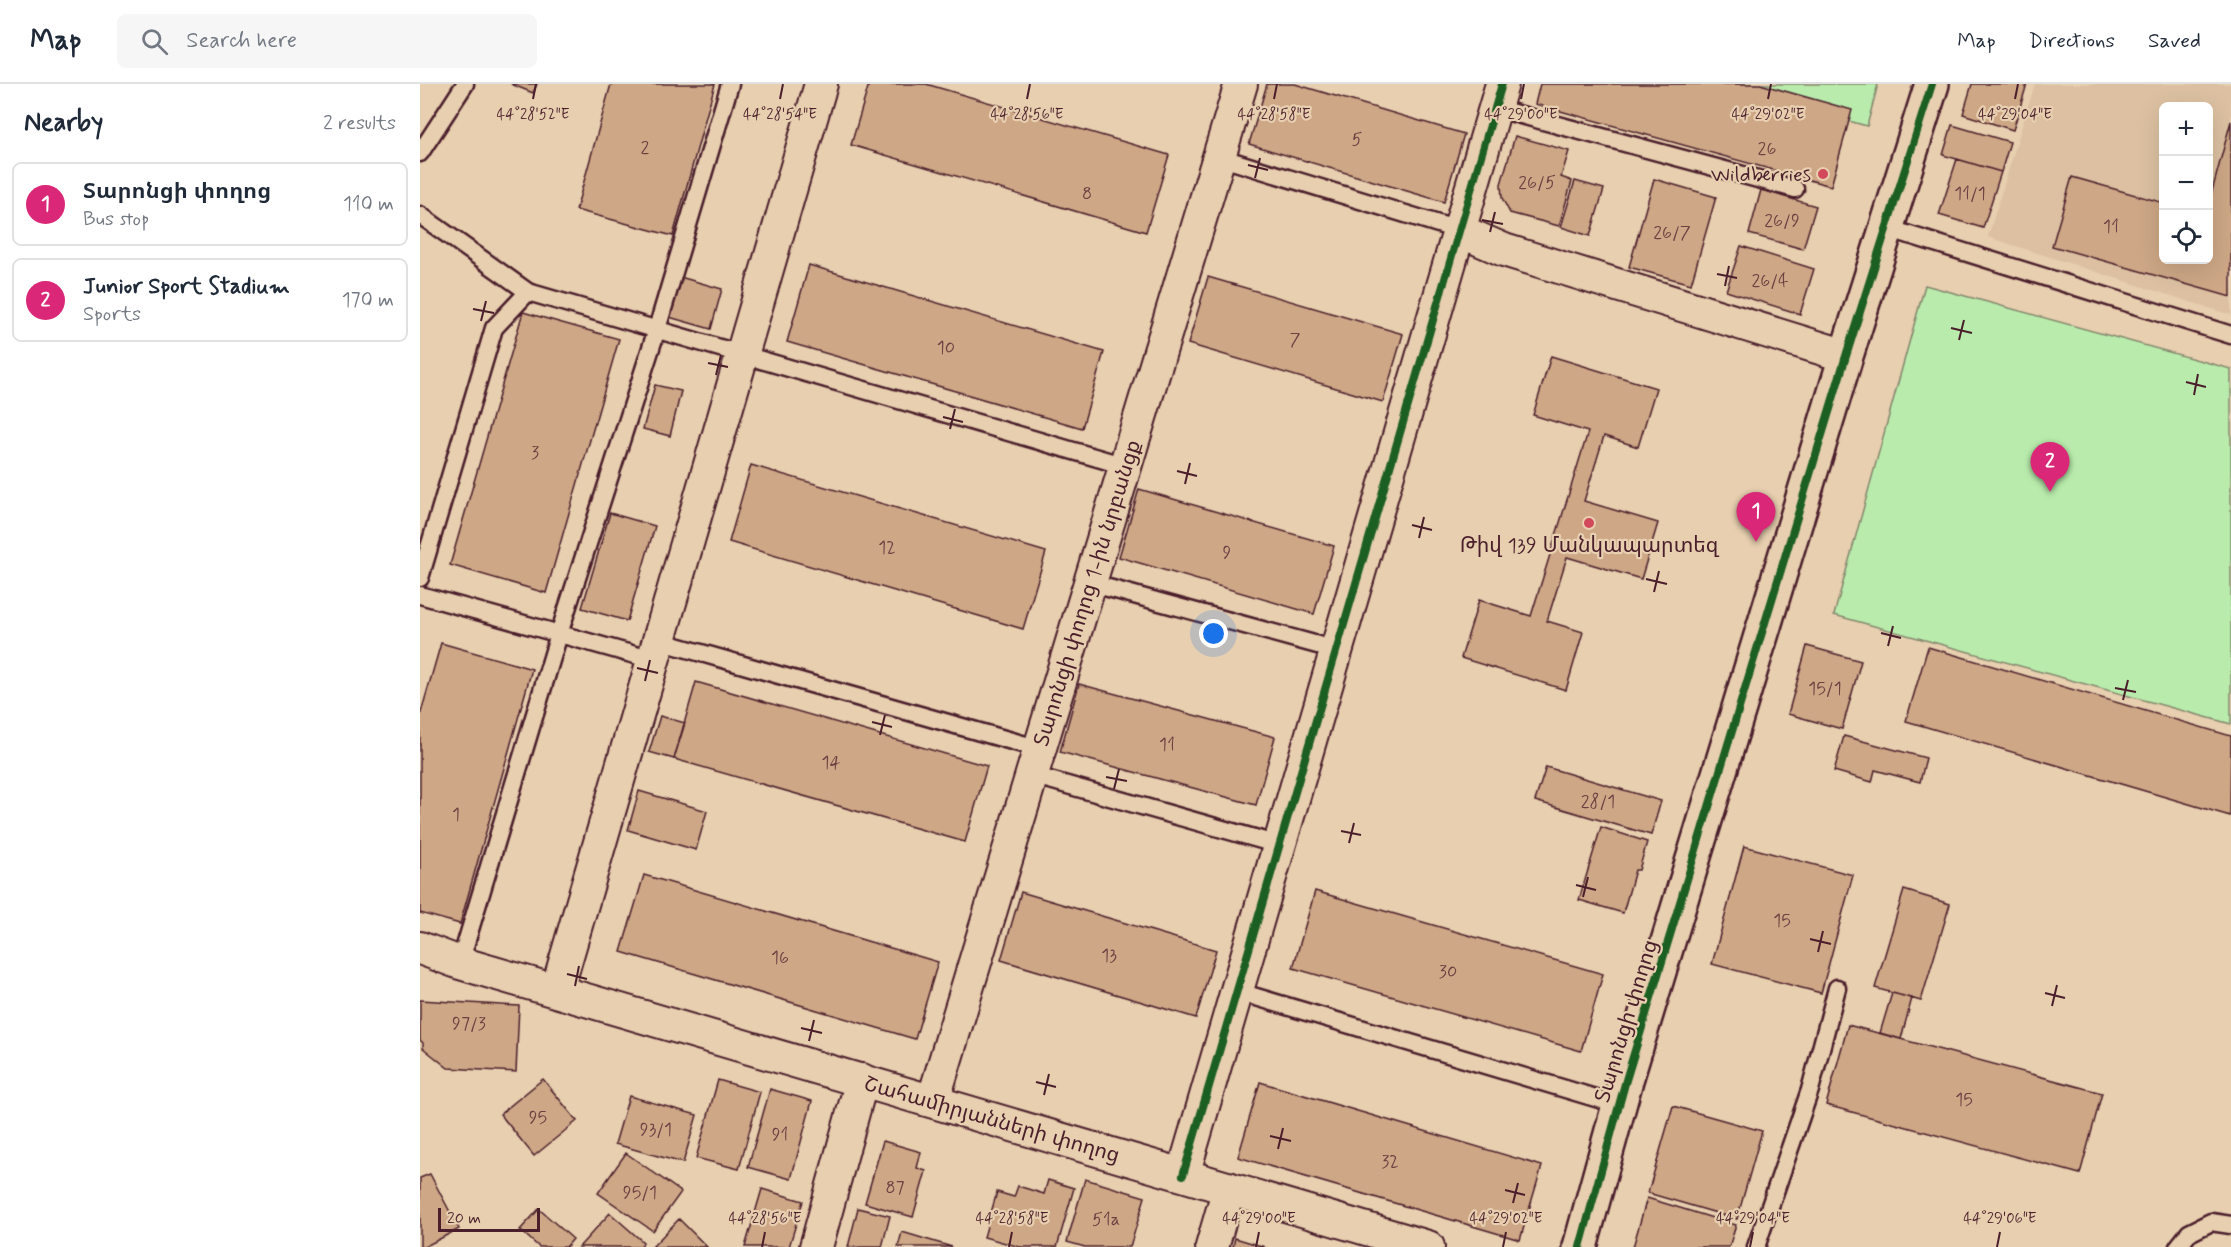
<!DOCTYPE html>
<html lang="en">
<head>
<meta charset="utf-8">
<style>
  body { margin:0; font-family:Mynerve,"Noto Sans Armenian",sans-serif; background:#f6f6f7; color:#1f2937 }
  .controls { position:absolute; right:18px; top:18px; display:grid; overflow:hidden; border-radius:9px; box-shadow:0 6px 24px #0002 }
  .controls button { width:54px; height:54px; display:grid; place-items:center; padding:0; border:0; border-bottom:2px solid #e0e1e3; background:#fff; color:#1f2937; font:30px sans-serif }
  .scale { position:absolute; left:18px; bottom:15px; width:102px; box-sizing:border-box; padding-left:6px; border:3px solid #4a1f2b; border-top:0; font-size:16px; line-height:21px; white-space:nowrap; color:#4a1f2b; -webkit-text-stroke:4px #e7cfaf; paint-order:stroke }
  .you { position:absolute; left:794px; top:550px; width:21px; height:21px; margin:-15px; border:4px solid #fff; border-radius:50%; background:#1a73e8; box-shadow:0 0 0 9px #1a73e833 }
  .badge { display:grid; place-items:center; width:39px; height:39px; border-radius:50%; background:#db2777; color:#fff; font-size:20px; font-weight:700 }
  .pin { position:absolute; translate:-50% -50px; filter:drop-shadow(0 2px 3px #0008) }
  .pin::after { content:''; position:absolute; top:32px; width:21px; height:18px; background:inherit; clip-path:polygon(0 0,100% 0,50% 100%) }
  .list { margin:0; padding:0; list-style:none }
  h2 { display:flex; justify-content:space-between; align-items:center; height:78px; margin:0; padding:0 24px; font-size:26px }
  h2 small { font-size:20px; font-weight:400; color:#747a83 }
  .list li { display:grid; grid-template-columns:39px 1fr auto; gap:18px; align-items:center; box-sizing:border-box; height:84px; margin:0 12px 12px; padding:0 12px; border:2px solid #e0e1e3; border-radius:9px }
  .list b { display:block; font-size:22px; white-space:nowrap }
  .list p { margin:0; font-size:20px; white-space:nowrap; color:#747a83 }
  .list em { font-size:20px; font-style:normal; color:#747a83 }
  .icon { flex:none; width:33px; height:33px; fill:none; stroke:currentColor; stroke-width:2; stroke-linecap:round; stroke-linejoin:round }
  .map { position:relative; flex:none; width:1811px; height:1163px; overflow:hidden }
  header { display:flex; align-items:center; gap:36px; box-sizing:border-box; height:84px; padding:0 30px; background:#fff; border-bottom:2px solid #e0e1e3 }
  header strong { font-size:28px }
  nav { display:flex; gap:33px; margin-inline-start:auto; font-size:21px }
  .search { width:420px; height:54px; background:#f6f6f7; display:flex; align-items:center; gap:15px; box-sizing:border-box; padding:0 21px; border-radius:9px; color:#747a83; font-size:22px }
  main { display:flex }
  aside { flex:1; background:#fff }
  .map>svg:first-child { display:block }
</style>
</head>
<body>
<header>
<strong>Map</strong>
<div class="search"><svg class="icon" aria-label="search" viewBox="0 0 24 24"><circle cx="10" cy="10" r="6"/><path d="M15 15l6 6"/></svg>Search here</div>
<nav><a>Map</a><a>Directions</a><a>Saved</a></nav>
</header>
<main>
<aside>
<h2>Nearby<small>2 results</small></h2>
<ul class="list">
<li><span class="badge">1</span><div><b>Տարոնցի փողոց</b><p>Bus stop</p></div><em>110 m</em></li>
<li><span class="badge">2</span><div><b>Junior Sport Stadium</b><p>Sports</p></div><em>170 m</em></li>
</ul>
</aside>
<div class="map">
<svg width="1811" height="1163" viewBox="0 0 1811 1163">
  <rect width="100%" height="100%" fill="#e7cfaf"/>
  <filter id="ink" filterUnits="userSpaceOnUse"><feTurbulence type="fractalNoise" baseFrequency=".0167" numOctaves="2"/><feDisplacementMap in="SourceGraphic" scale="12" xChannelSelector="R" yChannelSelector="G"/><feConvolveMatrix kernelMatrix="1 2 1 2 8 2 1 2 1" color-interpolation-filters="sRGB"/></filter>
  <g filter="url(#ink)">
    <path fill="#dcc0a1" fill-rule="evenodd" d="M 1615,0 L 1811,0 L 1811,231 L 1568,153 ZM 1744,22 L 1788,22 L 1788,176 L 1744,176 Z"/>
    <path fill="#b9ecac" stroke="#82866c" stroke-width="1.5" d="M 1295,0 L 1458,0 L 1447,42 Z
      M 1505,201 L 1811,285 L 1811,640 L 1414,531 Z"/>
    <path fill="#cda786" stroke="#4a1f2b" stroke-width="1.5" d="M 91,0 L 117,0 L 113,9 Z
      M 191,0 L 295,0 L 253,152 L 156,126 Z
      M 449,0 L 506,0 L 749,71 L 726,148 L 431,61 Z
      M 847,0 L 875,0 L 1044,50 L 1024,118 L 829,60 Z
      M 1120,0 L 1340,0 L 1432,26 L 1411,102 L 1115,20 Z
      M 1552,0 L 1607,0 L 1593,46 L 1543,30 Z
      M 1811,37 L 1811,213 L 1632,162 L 1652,93 L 1744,119 L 1744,176 L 1788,176 L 1788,122 Z
      M 1532,41 L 1590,58 L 1581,88 L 1523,71 Z
      M 1095,52 L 1149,67 L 1141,93 L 1152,97 L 1139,142 L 1090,129 L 1082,114 L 1081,100 Z
      M 1537,75 L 1581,88 L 1563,144 L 1519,131 Z
      M 1234,95 L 1296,113 L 1271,200 L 1209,183 Z
      M 1155,97 L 1184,105 L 1170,152 L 1141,143 Z
      M 1341,106 L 1396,122 L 1383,165 L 1329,150 Z
      M 1321,162 L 1394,185 L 1380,230 L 1306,207 Z
      M 389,181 L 684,268 L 662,344 L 367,258 Z
      M 260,193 L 302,205 L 291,245 L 249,233 Z
      M 788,193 L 983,250 L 963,318 L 768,260 Z
      M 103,228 L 199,255 L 126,509 L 30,481 Z
      M 1131,272 L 1236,304 L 1218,363 L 1184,352 L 1164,417 L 1238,439 L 1221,495 L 1147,473 L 1127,537 L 1163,548 L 1146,606 L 1041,574 L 1059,516 L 1111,532 L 1168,348 L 1113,331 Z
      M 235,301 L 261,307 L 250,352 L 223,345 Z
      M 331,381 L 626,468 L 603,545 L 309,458 Z
      M 719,405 L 914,462 L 894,530 L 699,473 Z
      M 190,429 L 235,442 L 207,537 L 162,524 Z
      M 21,559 L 112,585 L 40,840 L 0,829 L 0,632 Z
      M 1387,562 L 1441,577 L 1422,645 L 1368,630 Z
      M 1508,563 L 1811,652 L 1810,732 L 1486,637 Z
      M 276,598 L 567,682 L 545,758 L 254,675 Z
      M 659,600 L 855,653 L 836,721 L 640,668 Z
      M 240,632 L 265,639 L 254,675 L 229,668 Z
      M 1424,652 L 1506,674 L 1500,698 L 1455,686 L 1452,698 L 1414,687 Z
      M 1126,683 L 1241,717 L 1231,751 L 1115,717 Z
      M 219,707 L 287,727 L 276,766 L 208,746 Z
      M 1181,743 L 1227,758 L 1219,786 L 1215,786 L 1203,829 L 1159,816 Z
      M 1324,762 L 1433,791 L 1401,909 L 1292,880 Z
      M 224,791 L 518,878 L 495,955 L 201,868 Z
      M 1484,806 L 1530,820 L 1501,917 L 1455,904 Z
      M 895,807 L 1183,890 L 1161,967 L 873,884 Z
      M 601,808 L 796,866 L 776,934 L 581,876 Z
      M 1472,909 L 1492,914 L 1481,955 L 1460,949 Z
      M 0,916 L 99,922 L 96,988 L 28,984 L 3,964 L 3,959 L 0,956 Z
      M 1428,941 L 1682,1009 L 1660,1090 L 1406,1021 Z
      M 123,995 L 157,1037 L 114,1072 L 80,1030 Z
      M 298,996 L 340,1008 L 319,1085 L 276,1074 Z
      M 840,998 L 1122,1082 L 1100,1156 L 818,1073 Z
      M 350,1005 L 392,1017 L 371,1095 L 328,1083 Z
      M 209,1012 L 277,1031 L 263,1079 L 195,1060 Z
      M 1253,1022 L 1342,1047 L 1317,1135 L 1228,1109 Z
      M 463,1057 L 501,1068 L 497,1084 L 506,1087 L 493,1133 L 445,1119 Z
      M 206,1069 L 261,1108 L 233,1147 L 178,1109 Z
      M 10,1090 L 39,1145 L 4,1163 L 0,1163 L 0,1094 Z
      M 665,1095 L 725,1113 L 710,1163 L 665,1163 L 647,1158 Z
      M 628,1096 L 654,1104 L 637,1163 L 600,1163 L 564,1153 L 577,1108 L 594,1113 L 598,1102 L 624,1110 Z
      M 342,1105 L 383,1117 L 369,1163 L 325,1163 Z
      M 1227,1114 L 1316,1141 L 1309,1163 L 1213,1163 Z
      M 438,1124 L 470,1132 L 462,1163 L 428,1163 Z
      M 119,1125 L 153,1155 L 146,1163 L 119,1163 L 100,1146 Z
      M 190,1129 L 223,1158 L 221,1163 L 159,1163 Z
      M 259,1135 L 287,1163 L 232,1163 Z
      M 482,1148 L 532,1163 L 478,1163 Z
      M 815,1154 L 845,1163 L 813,1163 Z"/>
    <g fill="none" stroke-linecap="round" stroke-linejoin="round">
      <defs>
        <path id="lane" d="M 1075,24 L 1375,105
          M 0,69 L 45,0
          M 799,73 L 1038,146
          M 0,131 L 108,208 L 705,382
          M 1467,144 L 1811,251
          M 0,494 L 74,244 L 108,208
          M 670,499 L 916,566
          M 0,511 L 233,576
          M 239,557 L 620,665
          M 612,691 L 859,761
          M 40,879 L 139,550 L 237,245 L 310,0
          M 816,907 L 1199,1021
          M 1336,1163 L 1390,1006 L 1417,904
          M 1758,1163 L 1769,1149 L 1791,1138 L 1811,1141"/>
        <path id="street" d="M 1038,146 L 1084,166 L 1426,272
          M 0,864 L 40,879 L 1008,1163
          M 137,906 L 401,0
          M 513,1017 L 821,0
          M 763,1091 L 1082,0
          M 396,1163 L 442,996
          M 792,1163 L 809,1104"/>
        <path id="secondary" d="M 1160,1163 L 1206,996 L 1426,272 L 1512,0"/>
      </defs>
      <use href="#lane" stroke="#4a1f2b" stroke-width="21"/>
      <use href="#street" stroke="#4a1f2b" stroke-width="36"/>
      <use href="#secondary" stroke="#4a1f2b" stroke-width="38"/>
      <use href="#lane" stroke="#e7cfaf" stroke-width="16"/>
      <use href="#street" stroke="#e7cfaf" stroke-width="32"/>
      <use href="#secondary" stroke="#e7cfaf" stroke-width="33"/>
      <defs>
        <path id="cycleway" d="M 763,1091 L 1082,0
          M 1160,1163 L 1206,996 L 1426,272 L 1512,0"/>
      </defs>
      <use href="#cycleway" stroke="#e7cfaf" stroke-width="11"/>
      <use href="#cycleway" stroke="#1b5e20" stroke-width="8"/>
    </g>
  </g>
  <path fill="none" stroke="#4a1f2b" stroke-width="2" d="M 113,15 L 116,0M 360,15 L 363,0M 607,15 L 610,0M 854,15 L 857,0M 1101,15 L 1104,0M 1348,15 L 1351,0M 1595,15 L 1598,0M 828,81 L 848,86M 835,94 L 840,74M 1062,136 L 1083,140M 1070,148 L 1075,128M 1297,190 L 1317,194M 1305,202 L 1309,182M 53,225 L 74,229M 61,237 L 66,217M 1531,244 L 1552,249M 1539,256 L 1544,236M 288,279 L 308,283M 296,291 L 301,271M 1766,298 L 1786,303M 1774,311 L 1778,290M 523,333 L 543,338M 530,345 L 535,325M 757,387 L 777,392M 765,400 L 770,379M 992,441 L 1012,446M 999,454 L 1004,433M 1226,495 L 1247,500M 1234,508 L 1239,487M 1461,549 L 1481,554M 1468,562 L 1473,542M 217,584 L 238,589M 225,597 L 230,576M 1695,604 L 1716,608M 1703,616 L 1708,596M 452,638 L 472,643M 460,651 L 465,631M 686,693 L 707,697M 694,705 L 699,685M 921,747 L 941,751M 929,759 L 934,739M 1156,801 L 1176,806M 1163,813 L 1168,793M 1390,855 L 1411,860M 1398,868 L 1403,847M 147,890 L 167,895M 155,902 L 159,882M 1625,909 L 1645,914M 1632,922 L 1637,901M 381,944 L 402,949M 389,957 L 394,936M 616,998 L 636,1003M 624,1011 L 629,990M 850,1052 L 871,1057M 858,1065 L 863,1044M 1085,1106 L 1105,1111M 1093,1119 L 1098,1099M 342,1163 L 345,1148M 589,1163 L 592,1148M 836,1163 L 839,1148M 1083,1163 L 1086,1148M 1330,1163 L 1333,1148M 1577,1163 L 1580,1148"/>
  <g fill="#d1495b" stroke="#e7cfaf" stroke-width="2">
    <circle cx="1403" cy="90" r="6"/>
    <circle cx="1169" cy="439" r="6"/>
  </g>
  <g text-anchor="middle" stroke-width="4.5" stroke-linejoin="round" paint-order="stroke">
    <g font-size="18" fill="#6b4142">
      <text x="937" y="61">5</text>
      <text x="225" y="69">2</text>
      <text x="1347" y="70">26</text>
      <text x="1117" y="104">26/5</text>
      <text x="667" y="115">8</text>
      <text x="1550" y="115">11/1</text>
      <text x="1362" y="142">26/9</text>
      <text x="1691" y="148">11</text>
      <text x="1252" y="154">26/7</text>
      <text x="1350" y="202">26/4</text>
      <text x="875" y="261">7</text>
      <text x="526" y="269">10</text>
      <text x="115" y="374">3</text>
      <text x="467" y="469">12</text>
      <text x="807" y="474">9</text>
      <text x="1405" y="610">15/1</text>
      <text x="747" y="666">11</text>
      <text x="411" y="684">14</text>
      <text x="1178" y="723">28/1</text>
      <text x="36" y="736">1</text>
      <text x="1362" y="842">15</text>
      <text x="689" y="877">13</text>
      <text x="360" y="879">16</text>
      <text x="1028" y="893">30</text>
      <text x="49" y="945">97/3</text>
      <text x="1544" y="1021">15</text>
      <text x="118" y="1039">95</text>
      <text x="236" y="1051">93/1</text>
      <text x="360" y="1056">91</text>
      <text x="970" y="1083">32</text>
      <text x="475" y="1109">87</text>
      <text x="220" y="1114">95/1</text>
      <text x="686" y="1141">51a</text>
    </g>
    <g font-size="21" fill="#4a1f2b" stroke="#e7cfaf" text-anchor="end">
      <text x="1391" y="97">Wildberries</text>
      <text x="1169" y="468" text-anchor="middle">Թիվ 139 Մանկապարտեզ</text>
    </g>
    <g font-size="21" fill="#4a1f2b" stroke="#e7cfaf">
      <text transform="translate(667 509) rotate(-73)" y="7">Տարոնցի փողոց 1-ին նրբանցք</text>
      <text transform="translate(1206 937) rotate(-73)" y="7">Տարոնցի փողոց</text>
      <text transform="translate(572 1035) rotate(16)" y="7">Շահամիրյանների փողոց</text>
    </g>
  </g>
  <g font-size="15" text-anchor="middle" fill="#4a1f2b" stroke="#e7cfaf" stroke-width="4.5" stroke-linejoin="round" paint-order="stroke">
    <text x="113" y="35">44°28'52"E</text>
    <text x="360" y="35">44°28'54"E</text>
    <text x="607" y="35">44°28'56"E</text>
    <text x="854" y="35">44°28'58"E</text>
    <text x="1101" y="35">44°29'00"E</text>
    <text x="1348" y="35">44°29'02"E</text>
    <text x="1595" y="35">44°29'04"E</text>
    <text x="345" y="1139">44°28'56"E</text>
    <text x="592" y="1139">44°28'58"E</text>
    <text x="839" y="1139">44°29'00"E</text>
    <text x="1086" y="1139">44°29'02"E</text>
    <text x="1333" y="1139">44°29'04"E</text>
    <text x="1580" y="1139">44°29'06"E</text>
  </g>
</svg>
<div class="controls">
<button>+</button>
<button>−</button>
<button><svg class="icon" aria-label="locate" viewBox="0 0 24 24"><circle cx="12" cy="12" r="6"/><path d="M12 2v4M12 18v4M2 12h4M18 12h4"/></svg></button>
</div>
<div class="scale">20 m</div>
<div class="you"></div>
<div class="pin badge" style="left:1336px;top:458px">1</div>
<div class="pin badge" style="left:1630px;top:408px">2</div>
</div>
</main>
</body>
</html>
